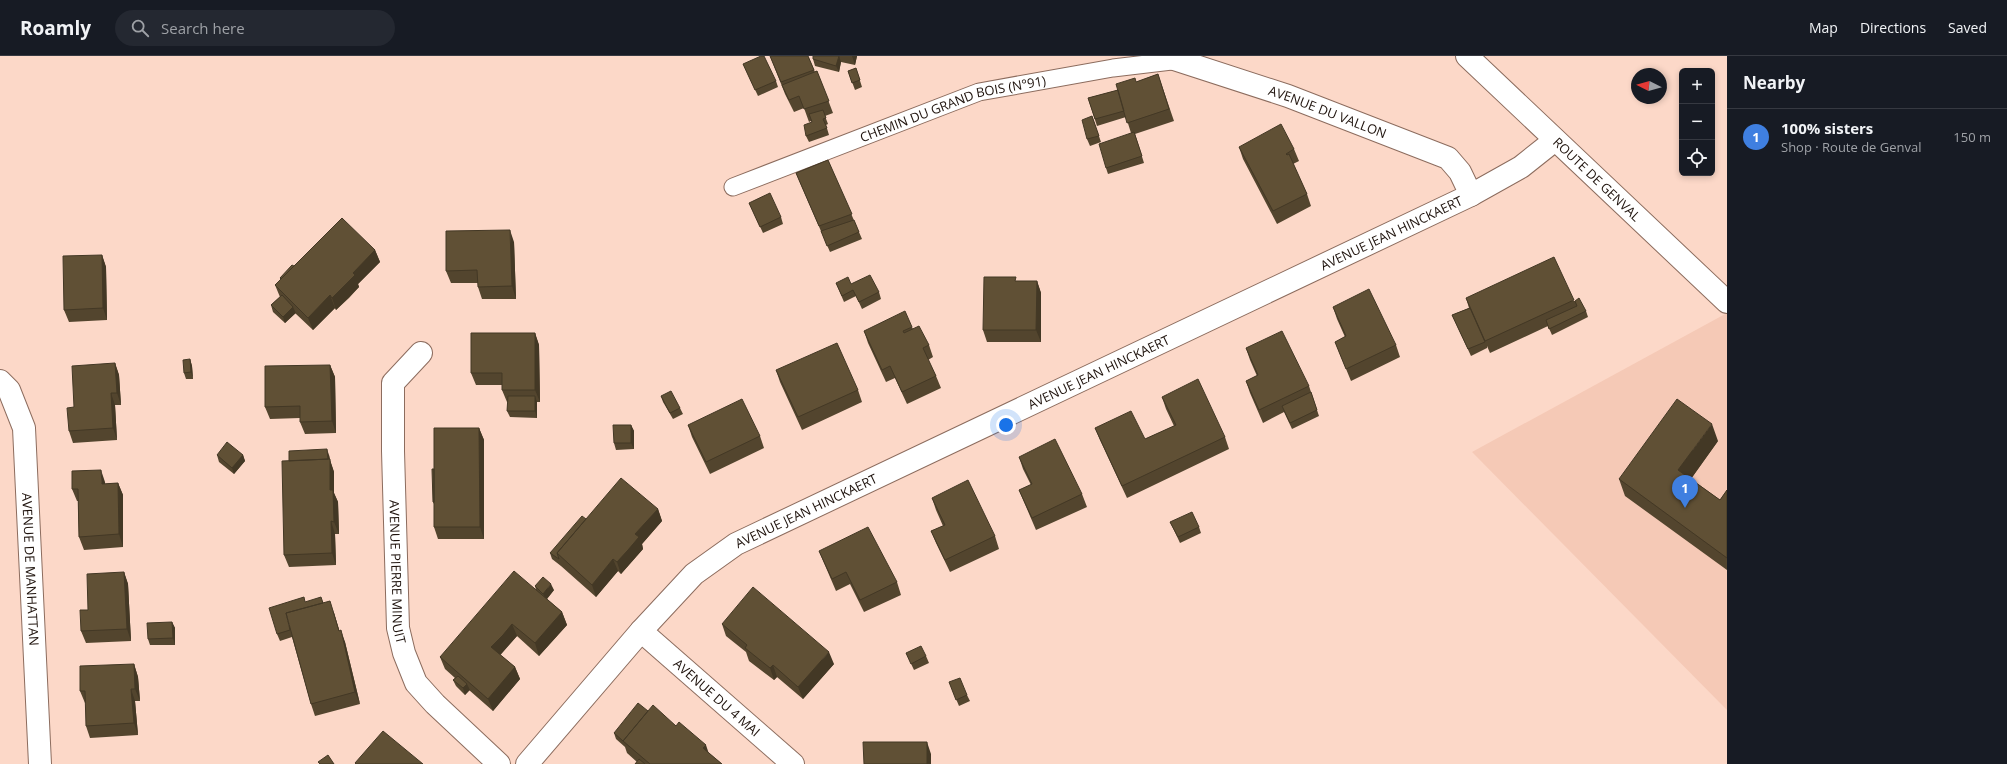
<!DOCTYPE html>
<html lang="en">
<head>
<meta charset="utf-8">
<style>
  body { margin:0; font-family:"Open Sans",sans-serif; background:#242831; color:#f1f3f6 }
  .controls { position:absolute; right:12px; top:12px; display:grid; overflow:hidden; border-radius:6px; box-shadow:0 2px 6px #0003 }
  .controls button { width:36px; height:36px; display:grid; place-items:center; padding:0; border:0; border-bottom:1px solid #363941; background:#171b24; color:#f1f3f6; font:20px sans-serif }
  .compass { position:absolute; left:1631px; top:12px; width:36px; height:36px; border-radius:50%; background:#171b24; box-shadow:0 2px 6px #0003; rotate:276deg }
  .you { position:absolute; left:1006px; top:369px; width:14px; height:14px; margin:-10px; border:3px solid #fff; border-radius:50%; background:#1a73e8; box-shadow:0 0 0 6px #1a73e833 }
  .badge { display:grid; place-items:center; width:26px; height:26px; border-radius:50%; background:#d93025; color:#fff; font-size:13px; font-weight:700 }
  .pin { position:absolute; translate:-50% -33px; filter:drop-shadow(0 1px 2px #0008) }
  .pin::after { content:''; position:absolute; top:21px; width:14px; height:12px; background:inherit; clip-path:polygon(0 0,100% 0,50% 100%) }
  .list { margin:0; padding:0; list-style:none }
  h2 { display:flex; justify-content:space-between; align-items:center; height:52px; margin:0; padding:0 16px; font-size:17px }
  h2 small { font-size:13px; font-weight:400; color:#9ea1a6 }
  .list li { display:grid; grid-template-columns:26px 1fr auto; gap:12px; align-items:center; box-sizing:border-box; height:56px; padding:0 16px; border-top:1px solid #363941 }
  .list b { display:block; font-size:15px; white-space:nowrap }
  .list p { margin:0; font-size:13px; white-space:nowrap; color:#9ea1a6 }
  .list em { font-size:13px; font-style:normal; color:#9ea1a6 }
  .icon { flex:none; width:22px; height:22px; fill:none; stroke:currentColor; stroke-width:2; stroke-linecap:round; stroke-linejoin:round }
  .map { position:relative; flex:none; width:1727px; height:708px; overflow:hidden }
  header { display:flex; align-items:center; gap:24px; box-sizing:border-box; height:56px; padding:0 20px; background:#171b24; border-bottom:1px solid #363941 }
  header strong { font-size:19px }
  nav { display:flex; gap:22px; margin-inline-start:auto; font-size:14px }
  .search { width:280px; height:36px; background:#242831; display:flex; align-items:center; gap:10px; box-sizing:border-box; padding:0 14px; border-radius:22px; color:#9ea1a6; font-size:15px }
  main { display:flex }
  aside { flex:1; background:#171b24 }
  .map>svg:first-child { display:block }
</style>
</head>
<body>
<header>
<strong>Roamly</strong>
<div class="search"><svg class="icon" aria-label="search" viewBox="0 0 24 24"><circle cx="10" cy="10" r="6"/><path d="M15 15l6 6"/></svg>Search here</div>
<nav><a>Map</a><a>Directions</a><a>Saved</a></nav>
</header>
<main>
<div class="map">
<svg width="1727" height="708" viewBox="0 0 1727 708">
  <rect width="100%" height="100%" fill="#fcd8c8"/>
  <path fill="#f5c9b6" d="M 1727,257 L 1727,654 L 1472,396 Z"/>
  <g fill="none" stroke-linecap="round" stroke-linejoin="round">
    <defs>
      <g id="lane">
        <path id="s1" d="M 733,131 L 979,36 L 1113,12 L 1180,4"/>
      </g>
      <g id="street">
        <path id="s2" d="M 1165,0 L 1288,40 L 1448,102 L 1460,116 L 1471,139"/>
        <path id="s3" d="M 421,297 L 393,327 L 393,395 L 398,572 L 404,597 L 416,627 L 435,648 L 499,708"/>
        <path id="s4" d="M 0,325 L 9,334 L 24,372 L 40,708"/>
        <path id="s5" d="M 641,575 L 793,708"/>
        <path id="s6" d="M 527,708 L 641,575 L 694,518 L 736,488 L 1471,139 L 1521,111 L 1555,84"/>
      </g>
      <g id="secondary">
        <path id="s7" d="M 1467,0 L 1727,246"/>
      </g>
    </defs>
    <use href="#lane" stroke="#8c6c5e" stroke-width="19"/>
    <use href="#street" stroke="#8c6c5e" stroke-width="24"/>
    <use href="#secondary" stroke="#8c6c5e" stroke-width="24"/>
    <use href="#lane" stroke="#fff" stroke-width="17"/>
    <use href="#street" stroke="#fff" stroke-width="22"/>
    <use href="#secondary" stroke="#fff" stroke-width="22"/>
  </g>
  <path fill="#53452e" d="M 770,0 L 808,0 L 815,16 L 817,15 L 833,57 L 825,60 L 828,68 L 826,69 L 829,79 L 809,86 L 806,80 L 812,66 L 811,65 L 809,66 L 804,52 L 794,56 L 785,38 Z
    M 813,0 L 857,0 L 855,9 L 841,6 L 839,16 L 815,10 L 813,3 Z
    M 743,8 L 776,25 L 778,31 L 758,40 Z
    M 856,12 L 862,31 L 855,34 L 848,15 Z
    M 1158,18 L 1174,65 L 1135,78 L 1144,107 L 1108,118 L 1106,112 L 1131,77 L 1126,61 L 1097,70 L 1088,42 L 1118,34 L 1136,26 Z
    M 1092,60 L 1101,86 L 1090,90 L 1087,83 Z
    M 1239,91 L 1294,93 L 1299,105 L 1293,108 L 1307,138 L 1311,150 L 1277,168 L 1243,103 Z
    M 828,104 L 862,183 L 830,196 L 801,129 L 796,117 Z
    M 749,147 L 781,161 L 783,168 L 763,177 Z
    M 514,186 L 516,243 L 482,243 L 478,231 L 478,227 L 451,227 L 446,215 Z
    M 375,194 L 380,206 L 358,228 L 359,231 L 349,242 L 336,254 L 335,252 L 313,274 L 295,257 L 285,267 L 273,256 L 271,249 L 280,241 L 275,229 L 281,224 L 280,222 L 294,210 Z
    M 102,199 L 106,211 L 107,264 L 69,266 L 64,254 Z
    M 1017,225 L 1037,225 L 1041,237 L 1041,286 L 987,286 L 983,274 Z
    M 836,227 L 851,228 L 879,236 L 881,243 L 862,253 L 856,240 L 844,246 Z
    M 1466,242 L 1575,245 L 1586,255 L 1588,261 L 1552,279 L 1548,270 L 1490,297 L 1487,290 L 1487,292 L 1471,300 L 1452,259 L 1469,252 Z
    M 1333,251 L 1396,289 L 1400,301 L 1351,325 L 1335,286 L 1345,281 L 1337,263 Z
    M 912,271 L 913,273 L 929,289 L 933,301 L 928,304 L 936,320 L 941,332 L 907,348 L 895,322 L 886,326 L 868,287 L 864,275 Z
    M 535,277 L 539,289 L 540,346 L 537,346 L 537,362 L 510,361 L 507,355 L 508,346 L 507,346 L 502,334 L 502,329 L 476,329 L 471,317 Z
    M 1246,292 L 1309,330 L 1319,360 L 1292,373 L 1284,356 L 1263,367 L 1250,337 L 1246,325 L 1257,320 L 1250,304 Z
    M 190,303 L 192,310 L 193,323 L 186,323 L 184,317 Z
    M 115,307 L 119,319 L 121,349 L 115,349 L 117,384 L 73,387 L 69,375 L 74,351 Z
    M 330,309 L 335,321 L 336,377 L 305,378 L 300,366 L 300,362 L 270,363 L 265,351 Z
    M 776,314 L 858,334 L 862,346 L 802,374 L 780,326 Z
    M 661,340 L 680,352 L 683,358 L 673,363 L 663,346 Z
    M 1162,341 L 1225,381 L 1229,393 L 1127,442 L 1100,384 L 1095,372 L 1145,383 L 1174,370 L 1166,353 Z
    M 631,369 L 634,375 L 634,393 L 616,394 L 614,387 Z
    M 688,369 L 760,380 L 764,392 L 710,418 L 692,381 Z
    M 479,372 L 484,384 L 484,483 L 438,483 L 434,471 L 434,448 L 433,446 L 434,413 Z
    M 1718,385 L 1691,423 L 1720,444 L 1727,434 L 1727,514 L 1625,440 L 1619,423 Z
    M 217,399 L 243,399 L 245,405 L 234,418 L 219,406 Z
    M 329,399 L 330,404 L 334,416 L 334,437 L 338,446 L 339,478 L 335,478 L 336,509 L 289,511 L 284,499 L 289,405 Z
    M 1019,401 L 1082,438 L 1087,451 L 1036,474 L 1024,446 L 1019,434 L 1031,429 L 1023,413 Z
    M 105,426 L 105,428 L 118,427 L 123,439 L 123,491 L 84,494 L 79,481 L 78,445 L 77,445 L 72,433 Z
    M 932,442 L 995,480 L 999,493 L 950,516 L 936,487 L 931,475 L 943,470 L 936,454 Z
    M 658,453 L 662,465 L 642,488 L 643,493 L 621,518 L 618,515 L 596,541 L 561,510 L 552,503 L 550,497 L 586,463 Z
    M 1170,466 L 1199,471 L 1201,477 L 1180,487 L 1173,472 Z
    M 819,495 L 897,526 L 901,539 L 864,556 L 850,528 L 836,535 L 824,507 Z
    M 124,516 L 128,528 L 131,585 L 86,587 L 81,575 L 88,554 Z
    M 535,530 L 554,534 L 547,543 L 562,556 L 567,569 L 539,600 L 517,580 L 507,591 L 500,599 L 515,611 L 520,623 L 493,655 L 469,634 L 465,639 L 456,630 L 453,624 L 455,622 L 445,613 L 440,601 L 536,534 Z
    M 323,547 L 334,557 L 339,574 L 345,586 L 360,648 L 315,660 L 311,648 L 292,581 L 280,585 L 277,578 Z
    M 172,566 L 175,572 L 175,589 L 150,589 L 148,583 Z
    M 722,568 L 834,608 L 803,643 L 777,621 L 774,624 L 749,605 L 746,596 L 726,580 Z
    M 906,597 L 926,600 L 929,607 L 914,614 Z
    M 134,608 L 138,621 L 140,645 L 135,645 L 138,679 L 90,682 L 86,670 L 86,647 L 85,647 L 80,635 Z
    M 949,626 L 967,639 L 970,645 L 959,650 Z
    M 648,655 L 676,670 L 722,708 L 635,708 L 637,706 L 627,697 L 625,691 L 616,683 L 614,677 Z"/>
  <path fill="#433825" d="M 839,0 L 841,6 L 839,16 L 836,10 Z
    M 852,0 L 857,0 L 855,9 Z
    M 510,174 L 514,186 L 516,243 L 512,230 Z
    M 375,194 L 380,206 L 358,228 L 359,231 L 336,254 L 332,242 L 353,217 Z
    M 102,199 L 106,211 L 107,264 L 103,252 Z
    M 1037,225 L 1041,237 L 1041,286 L 1036,274 Z
    M 330,239 L 335,252 L 313,274 L 308,262 Z
    M 293,251 L 296,257 L 285,267 L 283,261 Z
    M 535,277 L 539,289 L 540,346 L 535,334 Z
    M 190,303 L 192,310 L 193,323 L 191,316 Z
    M 115,307 L 119,319 L 121,349 L 117,337 Z
    M 330,309 L 335,321 L 336,377 L 332,365 Z
    M 111,337 L 115,349 L 117,384 L 113,372 Z
    M 535,340 L 537,346 L 537,362 L 535,355 Z
    M 1712,368 L 1718,385 L 1685,431 L 1678,414 Z
    M 631,369 L 634,375 L 634,393 L 631,387 Z
    M 479,372 L 484,384 L 484,483 L 480,471 Z
    M 327,393 L 329,399 L 330,404 L 334,416 L 334,437 L 338,446 L 339,478 L 334,466 L 330,434 Z
    M 243,399 L 245,405 L 234,418 L 232,412 Z
    M 101,414 L 105,426 L 106,440 L 102,428 Z
    M 118,427 L 123,439 L 123,491 L 119,478 Z
    M 658,453 L 662,465 L 642,488 L 643,493 L 621,518 L 617,506 L 635,478 Z
    M 331,465 L 335,478 L 336,509 L 332,497 Z
    M 613,503 L 618,515 L 596,541 L 592,529 Z
    M 124,516 L 128,528 L 131,585 L 127,573 Z
    M 551,528 L 554,534 L 546,544 L 543,538 Z
    M 330,545 L 334,557 L 343,587 L 339,575 Z
    M 562,556 L 567,569 L 539,600 L 535,587 Z
    M 172,566 L 175,572 L 175,589 L 173,582 Z
    M 512,568 L 517,580 L 496,604 L 491,591 Z
    M 341,574 L 345,586 L 360,648 L 355,636 Z
    M 829,596 L 834,608 L 803,643 L 798,631 Z
    M 134,608 L 138,621 L 140,645 L 135,633 Z
    M 773,609 L 777,621 L 774,624 L 770,612 Z
    M 515,611 L 520,623 L 493,655 L 488,643 Z
    M 467,628 L 470,634 L 465,639 L 463,632 Z
    M 131,633 L 135,645 L 138,679 L 134,667 Z
    M 927,686 L 931,698 L 931,708 L 927,708 Z
    M 706,689 L 710,701 L 703,692 Z"/>
  <path fill="#605035" stroke="#433825" d="M 761,0 L 764,0 L 776,25 L 755,34 L 743,8 Z
    M 770,0 L 808,0 L 814,14 L 781,26 Z
    M 813,0 L 839,0 L 836,10 L 813,3 Z
    M 856,12 L 860,24 L 852,27 L 848,15 Z
    M 817,15 L 829,45 L 804,53 L 799,40 L 789,44 L 782,29 Z
    M 1158,18 L 1169,53 L 1127,67 L 1116,28 L 1135,22 L 1136,26 Z
    M 1118,34 L 1124,55 L 1095,63 L 1088,42 Z
    M 823,54 L 826,62 L 823,63 L 827,72 L 806,80 L 804,69 L 812,66 L 809,58 Z
    M 1092,60 L 1099,80 L 1087,83 L 1082,64 Z
    M 1281,68 L 1294,93 L 1286,98 L 1287,99 L 1289,98 L 1307,138 L 1273,155 L 1239,91 Z
    M 1134,76 L 1142,100 L 1106,112 L 1099,88 Z
    M 828,104 L 852,158 L 819,170 L 796,117 Z
    M 770,137 L 781,161 L 760,171 L 749,147 Z
    M 342,162 L 375,194 L 353,217 L 355,219 L 332,242 L 330,239 L 308,262 L 275,229 Z
    M 854,164 L 859,176 L 827,190 L 821,175 Z
    M 510,174 L 512,230 L 478,231 L 477,214 L 446,215 L 446,175 Z
    M 102,199 L 103,252 L 64,254 L 63,200 Z
    M 1554,201 L 1574,244 L 1485,285 L 1466,242 Z
    M 292,209 L 294,210 L 281,223 L 280,222 Z
    M 870,219 L 879,236 L 859,246 L 853,234 L 842,240 L 836,227 L 848,221 L 851,228 Z
    M 984,221 L 1016,221 L 1015,225 L 1037,225 L 1036,274 L 983,274 Z
    M 1369,233 L 1396,289 L 1346,313 L 1335,286 L 1346,280 L 1333,251 Z
    M 282,239 L 293,251 L 283,261 L 271,249 Z
    M 1579,242 L 1586,255 L 1549,273 L 1546,264 L 1577,250 L 1575,245 Z
    M 1470,252 L 1485,286 L 1468,293 L 1452,259 Z
    M 905,255 L 912,271 L 903,275 L 904,277 L 919,270 L 929,289 L 923,292 L 936,320 L 902,336 L 890,310 L 882,314 L 864,275 Z
    M 1282,275 L 1309,330 L 1259,354 L 1246,325 L 1258,319 L 1246,292 Z
    M 471,277 L 535,277 L 535,334 L 502,334 L 502,317 L 471,317 Z
    M 837,287 L 858,334 L 798,361 L 776,314 Z
    M 190,303 L 191,316 L 184,317 L 183,304 Z
    M 115,307 L 117,337 L 111,337 L 113,372 L 69,375 L 67,352 L 74,351 L 72,310 Z
    M 330,309 L 332,365 L 300,366 L 300,350 L 265,351 L 265,310 Z
    M 1198,323 L 1225,381 L 1122,430 L 1095,372 L 1131,355 L 1145,383 L 1176,369 L 1162,341 Z
    M 671,335 L 680,352 L 670,357 L 661,340 Z
    M 1311,336 L 1317,354 L 1290,367 L 1282,350 Z
    M 508,340 L 535,340 L 535,355 L 507,355 Z
    M 742,343 L 760,380 L 706,406 L 688,369 Z
    M 1677,343 L 1712,368 L 1678,414 L 1720,444 L 1727,434 L 1727,502 L 1619,423 Z
    M 613,369 L 631,369 L 631,387 L 614,387 Z
    M 434,372 L 479,372 L 480,471 L 434,471 Z
    M 1055,383 L 1082,438 L 1032,462 L 1019,434 L 1032,428 L 1019,401 Z
    M 227,386 L 243,399 L 232,412 L 217,399 Z
    M 327,393 L 328,403 L 289,405 L 289,395 Z
    M 330,403 L 330,434 L 333,434 L 334,466 L 331,465 L 332,497 L 284,499 L 282,405 Z
    M 432,413 L 434,413 L 434,446 L 433,446 Z
    M 101,414 L 102,428 L 118,427 L 119,478 L 79,481 L 78,433 L 72,433 L 72,415 Z
    M 621,422 L 658,453 L 635,478 L 639,481 L 628,494 L 617,506 L 613,503 L 592,529 L 557,497 Z
    M 968,424 L 995,480 L 945,504 L 931,475 L 945,469 L 932,442 Z
    M 1192,456 L 1199,471 L 1178,481 L 1170,466 Z
    M 582,460 L 586,463 L 557,497 L 559,503 L 550,497 Z
    M 868,471 L 897,526 L 860,544 L 846,516 L 832,523 L 819,495 Z
    M 514,515 L 562,556 L 535,587 L 512,568 L 503,579 L 491,591 L 515,611 L 488,643 L 440,601 Z
    M 124,516 L 127,573 L 81,575 L 80,554 L 88,554 L 87,518 Z
    M 543,521 L 551,528 L 543,538 L 535,530 Z
    M 753,531 L 829,596 L 798,631 L 773,609 L 770,612 L 745,592 L 747,589 L 722,568 Z
    M 304,541 L 305,546 L 321,541 L 323,547 L 286,557 L 290,574 L 277,578 L 269,552 Z
    M 330,545 L 339,575 L 341,574 L 355,636 L 311,648 L 286,557 Z
    M 172,566 L 173,582 L 148,583 L 147,567 Z
    M 921,590 L 926,600 L 911,608 L 906,597 Z
    M 134,608 L 135,633 L 131,633 L 134,667 L 86,670 L 85,635 L 80,635 L 80,610 Z
    M 458,620 L 467,628 L 463,632 L 453,624 Z
    M 960,622 L 967,639 L 956,644 L 949,626 Z
    M 638,647 L 648,655 L 623,685 L 614,677 Z
    M 653,649 L 676,670 L 679,666 L 706,689 L 703,692 L 722,708 L 650,708 L 623,685 Z
    M 383,675 L 423,708 L 356,708 L 355,707 Z
    M 863,686 L 927,686 L 927,708 L 864,708 Z
    M 328,699 L 334,708 L 320,708 L 318,706 Z
    M 639,703 L 645,708 L 635,708 Z"/>
  <g text-anchor="middle" stroke-width="4" stroke-linejoin="round" paint-order="stroke">
    <g font-size="13" fill="#1e120c" stroke="#fff">
      <text dy="5" stroke="none"><textPath href="#s1" startOffset="234">CHEMIN DU GRAND BOIS (N°91)</textPath></text>
      <text dy="5" stroke="none"><textPath href="#s2" startOffset="172">AVENUE DU VALLON</textPath></text>
      <text dy="5" stroke="none"><textPath href="#s7" startOffset="179">ROUTE DE GENVAL</textPath></text>
      <text dy="5" stroke="none"><textPath href="#s6" startOffset="1030">AVENUE JEAN HINCKAERT</textPath></text>
      <text dy="5" stroke="none"><textPath href="#s6" startOffset="706">AVENUE JEAN HINCKAERT</textPath></text>
      <text dy="5" stroke="none"><textPath href="#s6" startOffset="382">AVENUE JEAN HINCKAERT</textPath></text>
      <text dy="5" stroke="none"><textPath href="#s4" startOffset="195">AVENUE DE MANHATTAN</textPath></text>
      <text dy="5" stroke="none"><textPath href="#s3" startOffset="230">AVENUE PIERRE MINUIT</textPath></text>
      <text dy="5" stroke="none"><textPath href="#s5" startOffset="101">AVENUE DU 4 MAI</textPath></text>
    </g>
  </g>
</svg>
<div class="controls">
<button>+</button>
<button>−</button>
<button><svg class="icon" aria-label="locate" viewBox="0 0 24 24"><circle cx="12" cy="12" r="6"/><path d="M12 2v4M12 18v4M2 12h4M18 12h4"/></svg></button>
</div>
<svg class="compass" viewBox="-18 -18 36 36"><path d="M0-13l5 13h-10z" fill="#e53935"/><path d="M0 13l5-13h-10z" fill="#9ea1a6"/></svg>
<div class="you"></div>
<div class="pin badge" style="left:1685px;top:452px;background:#3f7fe0">1</div>
</div>
<aside>
<h2>Nearby<small></small></h2>
<ul class="list">
<li><span class="badge" style="background:#3f7fe0">1</span><div><b>100% sisters</b><p>Shop · Route de Genval</p></div><em>150 m</em></li>
</ul>
</aside>
</main>
</body>
</html>
